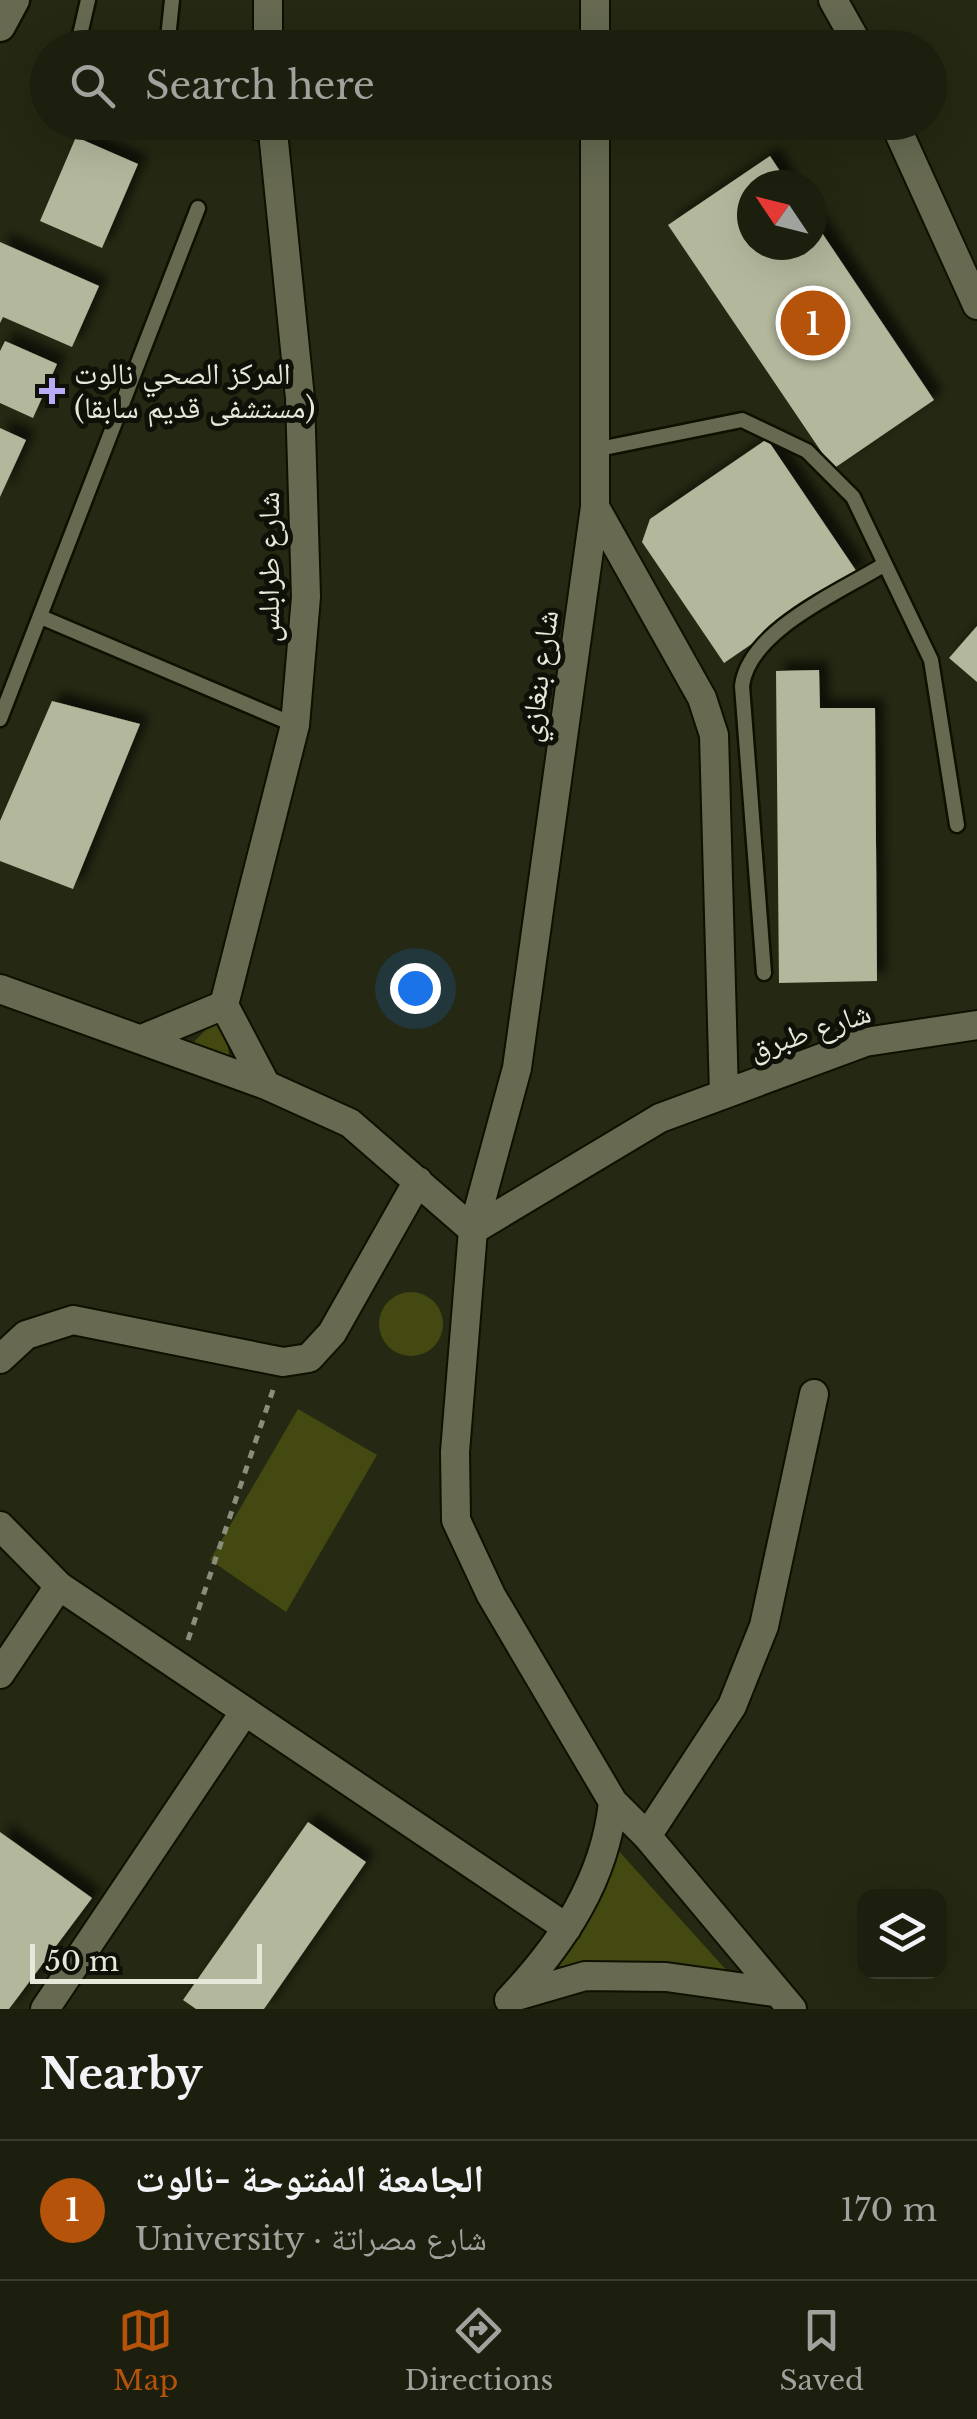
<!DOCTYPE html>
<html lang="en">
<head>
<meta charset="utf-8">
<style>
  body { margin:0; font-family:"Libre Baskerville","Noto Naskh Arabic",serif; background:#252717; color:#f1f3f6 }
  .controls { position:absolute; right:30px; bottom:30px; display:grid; overflow:hidden; border-radius:20px; box-shadow:0 10px 40px #0002 }
  .controls button { width:90px; height:90px; display:grid; place-items:center; padding:0; border:0; border-bottom:2px solid #3a3c2e; background:#1c1e0e; color:#f1f3f6; font:50px sans-serif }
  .compass { position:absolute; left:737px; top:170px; width:90px; height:90px; border-radius:50%; background:#1c1e0e; box-shadow:0 10px 40px #0002; rotate:305deg }
  .scale { position:absolute; left:30px; bottom:25px; width:232px; box-sizing:border-box; padding-left:10px; border:5px solid #e6e8da; border-top:0; font-size:28px; line-height:35px; white-space:nowrap; color:#e6e8da; -webkit-text-stroke:8px #0f1007; paint-order:stroke }
  .you { position:absolute; left:415px; top:988px; width:35px; height:35px; margin:-25px; border:8px solid #fff; border-radius:50%; background:#1a73e8; box-shadow:0 0 0 15px #1a73e833 }
  .badge { display:grid; place-items:center; width:65px; height:65px; border-radius:50%; background:#b45309; color:#fff; font-size:32px; font-weight:700 }
  .pin { position:absolute; translate:-50% -50%; border:5px solid #fff; box-shadow:0 2px 10px #0006 }
  .list { margin:0; padding:0; list-style:none }
  h2 { display:flex; justify-content:space-between; align-items:center; height:130px; margin:0; padding:0 40px; font-size:42px }
  h2 small { font-size:32px; font-weight:400; color:#a0a29e }
  .list li { display:grid; grid-template-columns:65px 1fr auto; gap:30px; align-items:center; box-sizing:border-box; height:140px; padding:0 40px; border-top:2px solid #3a3c2e }
  .list b { display:block; font-size:38px; white-space:nowrap }
  .list p { margin:0; font-size:32px; white-space:nowrap; color:#a0a29e }
  .list em { font-size:32px; font-style:normal; color:#a0a29e }
  .icon { flex:none; width:55px; height:55px; fill:none; stroke:currentColor; stroke-width:2; stroke-linecap:round; stroke-linejoin:round }
  .map { position:relative; flex:none; width:977px; height:2009px; overflow:hidden }
  .search { position:absolute; background:#1c1e0e; box-shadow:0 10px 40px #0002; left:30px; right:30px; top:30px; height:110px; display:flex; align-items:center; gap:25px; box-sizing:border-box; padding:0 35px; border-radius:55px; color:#a0a29e; font-size:38px }
  .sheet { height:270px; background:#1c1e0e }
  nav { display:flex; justify-content:space-around; align-items:center; box-sizing:border-box; height:140px; border-top:2px solid #3a3c2e; background:#1c1e0e; font-size:28px; color:#a0a29e }
  nav a { display:grid; justify-items:center; gap:5px }
  nav .on { color:#b45309 }
  .map>svg:first-child { display:block }
</style>
</head>
<body>
<div class="map">
<svg width="977" height="2009" viewBox="0 0 977 2009">
  <defs>
    <filter id="shadow"><feDropShadow dx="9" dy="-9" stdDeviation="5" flood-color="#0009"/></filter>
  </defs>
  <rect width="100%" height="100%" fill="#252812"/>
  <path fill="#444911" d="M 223,1012 L 231,1069 L 183,1053 Z
    M379 1324a32 32 0 1 1 64 0a32 32 0 1 1-64 0Z
    M 298,1409 L 377,1455 L 286,1612 L 210,1560 Z
    M 617,1849 L 729,1973 L 558,1966 Z"/>
  <path fill="#b3b79c" filter="url(#shadow)" d="M 76,137 L 138,164 L 102,248 L 40,221 Z
    M 770,156 L 789,185 L 752,185 L 752,245 L 812,245 L 812,218 L 934,400 L 833,469 L 668,225 Z
    M 0,242 L 99,286 L 72,347 L 3,317 L 0,323 Z
    M 5,341 L 57,364 L 33,418 L 0,403 L 0,351 Z
    M 0,428 L 26,440 L 0,497 Z
    M 767,439 L 857,572 L 724,663 L 642,542 L 650,519 Z
    M 977,626 L 977,682 L 949,658 Z
    M 819,670 L 820,708 L 875,708 L 877,981 L 779,983 L 776,671 Z
    M 52,701 L 140,724 L 73,889 L 0,861 L 0,821 Z
    M 308,1822 L 366,1862 L 264,2009 L 196,2009 L 183,2000 Z
    M 0,1832 L 92,1898 L 9,2009 L 0,2009 Z"/>
  <g fill="none" stroke-linecap="round" stroke-linejoin="round">
    <defs>
      <path id="service" d="M 77,48 L 88,0
        M 167,48 L 172,0
        M 213,122 L 273,135
        M 594,450 L 742,420 L 807,451 L 853,497 L 931,660 L 957,825
        M 41,617 L 295,725
        M 0,719 L 198,208
        M 764,973 L 742,686 C 749,630 840,592 885,564"/>
      <path id="minor" d="M 833,0 L 860,48
        M 268,48 L 268,0
        M 595,48 L 595,0
        M 595,122 L 595,507 L 517,1068 L 473,1230 L 455,1452 L 456,1520 L 491,1595 L 613,1802 L 647,1836 L 792,2009
        M 894,122 L 977,305
        M 595,507 L 702,698 L 714,735 L 724,1094
        M 0,989 L 266,1085 L 350,1123 L 473,1230
        M 224,1005 L 295,725 L 306,597 L 300,398 L 272,122
        M 224,1005 L 266,1085
        M 142,1039 L 224,1005
        M 473,1230 L 660,1118 L 865,1042 L 977,1025
        M 0,1359 L 26,1335 L 73,1320 L 283,1362 L 309,1358 L 332,1333 L 418,1181
        M 0,1526 L 59,1586 L 567,1928
        M 0,1674 L 59,1586
        M 647,1836 L 732,1706 L 764,1626 L 814,1394
        M 513,1997 L 585,1976 L 666,1977 L 774,1992
        M 509,2000 C 562,1944 605,1880 613,1802
        M 45,2009 L 245,1711"/>
      <path id="tertiary" d="M 0,26 L 14,0"/>
    </defs>
    <use href="#service" stroke="#0f1000" stroke-width="19"/>
    <use href="#minor" stroke="#0f1000" stroke-width="32"/>
    <use href="#tertiary" stroke="#0f1000" stroke-width="35"/>
    <path stroke="#8c8e7d" stroke-width="5" stroke-dasharray="8 8" stroke-linecap="butt" d="M 188,1640 L 273,1390"/>
    <use href="#service" stroke="#676a51" stroke-width="14"/>
    <use href="#minor" stroke="#676a51" stroke-width="28"/>
    <use href="#tertiary" stroke="#676a51" stroke-width="30"/>
  </g>
  <path fill="#b8abf7" stroke="#0f1007" stroke-width="4" d="M47 376h10v10h10v10h-10v10h-10v-10h-10v-10h10z"/>
  <g text-anchor="middle" stroke-width="10" stroke-linejoin="round" paint-order="stroke">
    <g font-size="30" fill="#e6e8da" stroke="#0f1007" text-anchor="start">
      <text x="74" y="384">المركز الصحي نالوت<tspan x="74" dy="34">(مستشفى قديم سابقا)</tspan></text>
    </g>
    <g font-size="30" fill="#e6e8da" stroke="#0f1007">
      <text transform="translate(269 567) rotate(-90)" y="10">شارع طرابلس</text>
      <text transform="translate(539 676) rotate(-82)" y="10">شارع بنغازي</text>
      <text transform="translate(810 1031) rotate(-18)" y="10">شارع طبرق</text>
    </g>
  </g>
</svg>
<div class="controls">
<button><svg class="icon" aria-label="layers" viewBox="0 0 24 24"><path d="M12 4l9 5-9 5-9-5zM3 14l9 5 9-5"/></svg></button>
</div>
<svg class="compass" viewBox="-18 -18 36 36"><path d="M0-13l5 13h-10z" fill="#e53935"/><path d="M0 13l5-13h-10z" fill="#a0a29e"/></svg>
<div class="scale">50 m</div>
<div class="you"></div>
<div class="pin badge" style="left:813px;top:323px">1</div>
<div class="search"><svg class="icon" aria-label="search" viewBox="0 0 24 24"><circle cx="10" cy="10" r="6"/><path d="M15 15l6 6"/></svg>Search here</div>
</div>
<section class="sheet">
<h2>Nearby<small></small></h2>
<ul class="list">
<li><span class="badge">1</span><div><b>الجامعة المفتوحة -نالوت</b><p>University · شارع مصراتة</p></div><em>170 m</em></li>
</ul>
</section>
<nav>
<a class="on"><svg class="icon" aria-label="map" viewBox="0 0 24 24"><path d="M3 6l6-2 6 2 6-2v14l-6 2-6-2-6 2zM9 4v14M15 6v14"/></svg>Map</a>
<a><svg class="icon" aria-label="directions" viewBox="0 0 24 24"><path d="M12 3l9 9-9 9-9-9zM9 14v-3h6M13 9l2 2-2 2"/></svg>Directions</a>
<a><svg class="icon" aria-label="saved" viewBox="0 0 24 24"><path d="M7 4h10v16l-5-4-5 4z"/></svg>Saved</a>
</nav>
</body>
</html>
